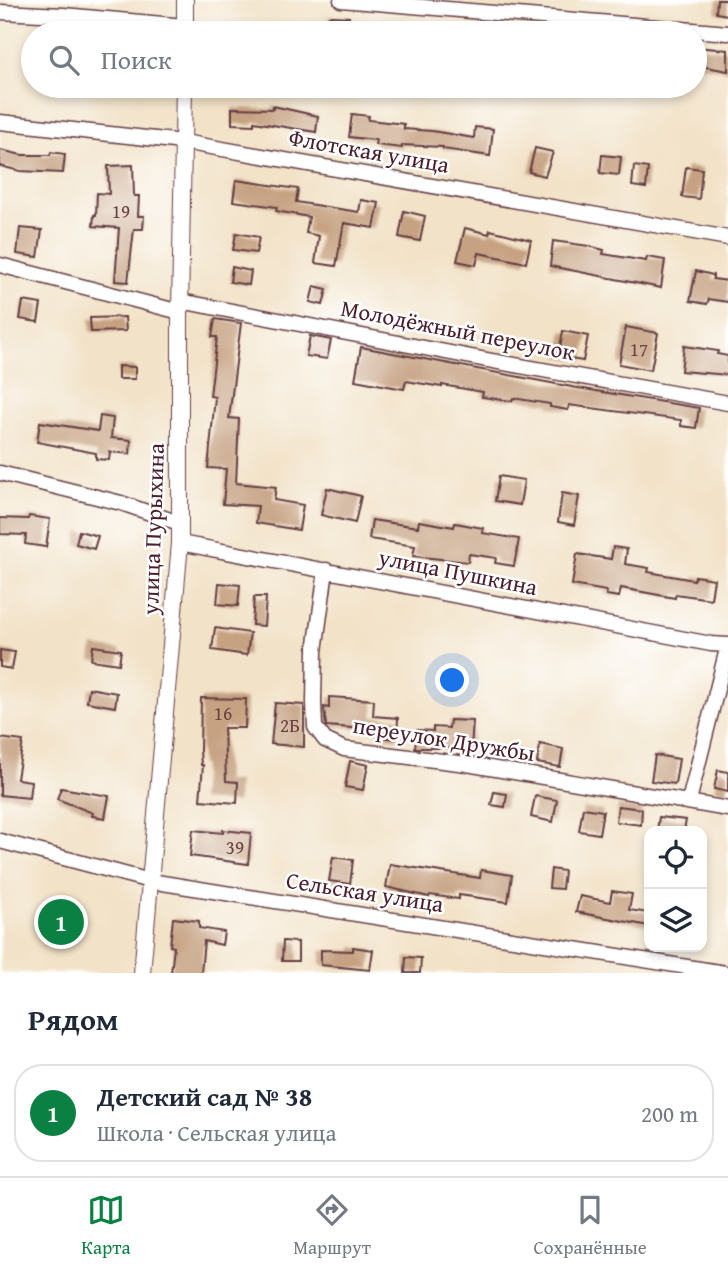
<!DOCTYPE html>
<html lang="ru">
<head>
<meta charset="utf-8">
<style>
  body { margin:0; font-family:"Gentium Book Plus",serif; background:#f6f6f7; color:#1f2937 }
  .controls { position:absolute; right:21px; bottom:21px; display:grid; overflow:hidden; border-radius:14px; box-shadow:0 4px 10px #0003 }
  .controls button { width:63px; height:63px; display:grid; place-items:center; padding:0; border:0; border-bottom:2px solid #e0e1e3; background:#fff; color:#1f2937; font:35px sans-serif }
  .you { position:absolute; left:453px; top:681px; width:24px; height:24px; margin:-18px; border:5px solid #fff; border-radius:50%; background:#1a73e8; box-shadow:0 0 0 10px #1a73e833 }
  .badge { display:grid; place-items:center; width:46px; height:46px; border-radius:50%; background:#0b8043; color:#fff; font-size:23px; font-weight:700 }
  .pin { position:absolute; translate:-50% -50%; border:4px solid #fff; box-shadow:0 2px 7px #0006 }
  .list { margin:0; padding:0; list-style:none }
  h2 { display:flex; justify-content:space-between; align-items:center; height:91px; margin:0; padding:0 28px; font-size:30px }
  h2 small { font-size:23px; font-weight:400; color:#747a83 }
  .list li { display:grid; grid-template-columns:46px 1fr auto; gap:21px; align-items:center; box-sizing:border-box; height:98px; margin:0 14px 14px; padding:0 14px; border:2px solid #e0e1e3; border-radius:28px }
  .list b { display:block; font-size:26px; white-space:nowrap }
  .list p { margin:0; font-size:23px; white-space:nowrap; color:#747a83 }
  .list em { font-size:23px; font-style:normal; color:#747a83 }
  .icon { flex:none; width:38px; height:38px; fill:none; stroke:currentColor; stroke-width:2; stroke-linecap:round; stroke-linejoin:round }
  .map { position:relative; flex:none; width:728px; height:973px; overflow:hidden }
  .search { position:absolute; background:#fff; box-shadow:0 4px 10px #0003; left:21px; right:21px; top:21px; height:77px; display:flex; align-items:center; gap:18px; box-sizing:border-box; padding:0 24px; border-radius:38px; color:#747a83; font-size:26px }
  .sheet { height:203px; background:#fff }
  nav { display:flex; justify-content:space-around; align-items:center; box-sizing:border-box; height:98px; border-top:2px solid #e0e1e3; background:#fff; font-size:19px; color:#747a83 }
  nav a { display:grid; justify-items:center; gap:4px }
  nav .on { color:#0b8043 }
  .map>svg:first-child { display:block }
</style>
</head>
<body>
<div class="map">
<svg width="728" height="973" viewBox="0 0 728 973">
  <rect width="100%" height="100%" fill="#fff"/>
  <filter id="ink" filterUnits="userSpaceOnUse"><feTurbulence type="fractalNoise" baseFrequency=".0143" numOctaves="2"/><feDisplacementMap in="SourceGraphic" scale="14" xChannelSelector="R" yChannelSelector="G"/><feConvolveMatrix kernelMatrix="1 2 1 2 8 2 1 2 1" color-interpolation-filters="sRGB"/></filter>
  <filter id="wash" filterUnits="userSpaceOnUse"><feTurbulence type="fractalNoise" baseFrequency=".00686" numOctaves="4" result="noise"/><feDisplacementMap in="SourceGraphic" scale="28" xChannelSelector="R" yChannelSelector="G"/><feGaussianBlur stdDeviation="1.57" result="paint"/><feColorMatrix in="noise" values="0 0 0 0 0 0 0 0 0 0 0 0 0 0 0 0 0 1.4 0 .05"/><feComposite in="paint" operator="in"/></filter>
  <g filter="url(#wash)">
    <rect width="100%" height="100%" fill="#f2e2c7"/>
    <g id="blocks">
      <path fill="#c6a282" d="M 717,0 L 728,0 L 728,15 L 716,13 Z
        M 329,16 L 349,17 L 349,33 L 328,33 Z
        M 695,47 L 728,50 L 728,71 L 695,65 Z
        M 273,106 L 318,116 L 316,132 L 254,122 L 254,125 L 232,124 L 232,108 L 273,109 Z
        M 352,114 L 369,116 L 368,120 L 404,124 L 404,129 L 432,131 L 474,138 L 475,127 L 493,129 L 490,156 L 443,149 L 443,147 L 402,145 L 402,148 L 375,145 L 376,140 L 349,137 Z
        M 535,148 L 553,152 L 545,176 L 529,172 Z
        M 0,150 L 22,155 L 50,155 L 51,152 L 65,154 L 63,173 L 20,171 L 0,166 Z
        M 602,155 L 621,157 L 619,175 L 600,173 Z
        M 133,165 L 134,196 L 139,196 L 138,216 L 144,216 L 143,229 L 134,229 L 128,282 L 115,281 L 119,228 L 93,226 L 94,215 L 96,215 L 97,193 L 109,194 L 108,166 Z
        M 634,166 L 648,168 L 646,188 L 632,186 Z
        M 686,167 L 702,169 L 699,199 L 682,197 Z
        M 236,180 L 298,189 L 296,202 L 333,208 L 359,212 L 361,200 L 379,203 L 374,228 L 344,223 L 336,266 L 315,263 L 319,236 L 306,233 L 309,217 L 276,211 L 277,207 L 233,201 Z
        M 404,211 L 425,216 L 420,241 L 399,237 Z
        M 20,228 L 42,230 L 38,257 L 17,254 Z
        M 465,228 L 489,234 L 490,230 L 531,240 L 526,263 L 479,253 L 476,265 L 457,261 Z
        M 236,233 L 259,237 L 256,253 L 233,250 Z
        M 553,241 L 589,246 L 604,250 L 603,254 L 646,261 L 647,257 L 665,260 L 661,288 L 550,266 Z
        M 232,267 L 251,271 L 249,285 L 230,282 Z
        M 696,271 L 713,275 L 713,279 L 728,281 L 728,302 L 709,299 L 707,304 L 690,301 Z
        M 314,286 L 327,289 L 323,305 L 310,302 Z
        M 23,301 L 41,304 L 38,322 L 20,319 Z
        M 125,317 L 126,331 L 91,332 L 90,318 Z
        M 215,319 L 241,323 L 229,418 L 239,419 L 236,483 L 276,487 L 274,500 L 303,505 L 299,530 L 256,523 L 258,506 L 223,504 L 226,469 L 208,468 L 215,397 L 210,396 L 217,337 L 212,337 Z
        M 626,327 L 658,333 L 651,370 L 619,364 Z
        M 563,331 L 588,336 L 583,361 L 558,357 Z
        M 310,336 L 331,340 L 327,359 L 306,356 Z
        M 684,346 L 718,351 L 717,354 L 728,356 L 728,375 L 681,371 Z
        M 361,347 L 572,387 L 699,408 L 696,428 L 681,426 L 681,420 L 569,405 L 568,410 L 550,407 L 550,404 L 513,398 L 512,401 L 482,397 L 483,392 L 442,385 L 442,387 L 406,381 L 404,389 L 355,380 Z
        M 118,366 L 135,367 L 135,379 L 118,379 Z
        M 100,416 L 113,418 L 111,438 L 131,440 L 130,454 L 110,452 L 109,460 L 96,459 L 96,453 L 37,442 L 40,422 L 98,431 Z
        M 499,476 L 524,480 L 520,505 L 495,501 Z
        M 327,488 L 361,496 L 355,523 L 321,515 Z
        M 562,493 L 579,496 L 574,525 L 558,522 Z
        M 29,516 L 50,519 L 46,547 L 25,544 L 26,535 L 0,534 L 0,518 L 28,519 Z
        M 372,520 L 418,527 L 419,521 L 454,527 L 455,523 L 483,528 L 482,533 L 519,539 L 514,566 L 495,563 L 496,558 L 469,554 L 468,562 L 413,556 L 415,546 L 369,539 Z
        M 79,531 L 98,536 L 94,549 L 76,544 Z
        M 613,547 L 627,549 L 625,564 L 649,568 L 648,572 L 694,580 L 695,576 L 714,579 L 711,599 L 676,594 L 675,598 L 621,588 L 619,597 L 606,595 L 606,591 L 572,585 L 577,554 L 611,559 Z
        M 219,583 L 240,585 L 238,606 L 217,604 Z
        M 254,597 L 266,597 L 264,626 L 252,625 Z
        M 215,628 L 250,633 L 247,655 L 212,650 Z
        M 93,646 L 121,650 L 119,664 L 91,660 Z
        M 0,650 L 15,652 L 12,669 L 0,667 Z
        M 89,688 L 117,693 L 115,707 L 87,702 Z
        M 329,697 L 374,700 L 373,716 L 398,718 L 397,739 L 378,737 L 379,730 L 326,726 L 324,707 L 329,708 Z
        M 201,698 L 246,699 L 245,728 L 224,728 L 226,781 L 238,782 L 237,803 L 200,800 L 203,765 L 201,765 L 200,750 Z
        M 275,703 L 304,705 L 304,747 L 271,744 Z
        M 450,720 L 473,721 L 471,748 L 415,748 L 417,730 L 433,731 L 433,727 L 449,728 Z
        M 0,738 L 23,741 L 17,779 L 31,781 L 29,798 L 0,795 Z
        M 540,744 L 563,749 L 560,767 L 537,763 Z
        M 655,755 L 679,759 L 675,784 L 651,781 Z
        M 350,761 L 368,765 L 363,790 L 345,787 Z
        M 718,770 L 728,772 L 728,792 L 714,789 Z
        M 61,788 L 109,796 L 105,818 L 92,816 L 93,813 L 57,799 Z
        M 494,792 L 507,794 L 505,807 L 491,805 Z
        M 535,796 L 557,800 L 553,822 L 531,817 Z
        M 618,806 L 642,809 L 641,825 L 616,822 Z
        M 583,808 L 603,811 L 599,834 L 579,831 Z
        M 659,817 L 686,820 L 684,831 L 657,831 Z
        M 193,830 L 223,833 L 223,830 L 251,833 L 248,864 L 190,856 Z
        M 333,857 L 353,860 L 350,884 L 329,881 Z
        M 390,864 L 480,878 L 481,870 L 512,875 L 508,902 L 459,895 L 459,899 L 430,895 L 429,897 L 386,887 Z
        M 551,869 L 564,871 L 562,889 L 549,888 Z
        M 612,891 L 632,894 L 629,910 L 649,913 L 649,926 L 576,912 L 580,896 L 610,902 Z
        M 173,918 L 199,921 L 199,928 L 224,932 L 222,945 L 204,941 L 201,973 L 171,973 L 174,947 L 170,946 Z
        M 283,941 L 298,942 L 298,961 L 282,961 Z
        M 353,947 L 373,950 L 370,970 L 321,965 L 321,950 L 353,951 Z
        M 406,957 L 421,958 L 420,973 L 405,973 Z"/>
    </g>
  </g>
  <g filter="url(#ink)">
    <use href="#blocks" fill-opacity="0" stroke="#633c42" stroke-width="2"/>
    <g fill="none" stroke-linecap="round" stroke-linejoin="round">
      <defs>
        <path id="minor" d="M 341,0 L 728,33
          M 0,12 L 63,15 L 185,26
          M 0,122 L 183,142 L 728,238
          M 0,265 L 180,312
          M 180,301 L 487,360 L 728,403
          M 0,473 L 121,503 L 179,523
          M 180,543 L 711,644 L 728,645 L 689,801
          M 326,570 L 315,651 L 314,702 L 315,727 L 325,740 L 344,749 L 467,764 L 728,809
          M 0,841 L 150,881 L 725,973"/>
        <path id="tertiary" d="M 185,33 L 185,0
          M 142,973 L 180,543 L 180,312 L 184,86"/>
      </defs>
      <use href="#minor" stroke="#633c42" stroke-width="17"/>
      <use href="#tertiary" stroke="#633c42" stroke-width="18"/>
      <use href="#minor" stroke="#fff" stroke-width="14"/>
      <use href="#tertiary" stroke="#fff" stroke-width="16"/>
    </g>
  </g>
  <g text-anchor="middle" stroke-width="5" stroke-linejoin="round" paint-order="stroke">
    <g font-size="19" fill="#694041">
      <text x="121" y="218">19</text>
      <text x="639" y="356">17</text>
      <text x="223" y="720">16</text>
      <text x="290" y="732">2Б</text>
      <text x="235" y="854">39</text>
    </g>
    <g font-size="23" fill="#4a1f2b" stroke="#fff">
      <text transform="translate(369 151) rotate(10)" y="8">Флотская улица</text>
      <text transform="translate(458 330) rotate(11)" y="8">Молодёжный переулок</text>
      <text transform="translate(153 529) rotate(-88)" y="8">улица Пурыхина</text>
      <text transform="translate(458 572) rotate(11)" y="8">улица Пушкина</text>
      <text transform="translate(444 739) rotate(9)" y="8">переулок Дружбы</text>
      <text transform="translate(365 892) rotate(9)" y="8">Сельская улица</text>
    </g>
  </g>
</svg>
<div class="controls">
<button><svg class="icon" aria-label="locate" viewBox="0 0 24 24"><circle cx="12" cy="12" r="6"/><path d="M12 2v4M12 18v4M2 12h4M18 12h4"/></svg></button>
<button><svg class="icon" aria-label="layers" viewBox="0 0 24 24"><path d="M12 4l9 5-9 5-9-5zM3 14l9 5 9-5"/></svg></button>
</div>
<div class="you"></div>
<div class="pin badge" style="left:61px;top:922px">1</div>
<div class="search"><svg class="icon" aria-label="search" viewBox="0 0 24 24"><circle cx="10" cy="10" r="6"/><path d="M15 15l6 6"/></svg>Поиск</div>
</div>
<section class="sheet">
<h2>Рядом<small></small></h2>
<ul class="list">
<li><span class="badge">1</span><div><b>Детский сад № 38</b><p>Школа · Сельская улица</p></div><em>200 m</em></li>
</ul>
</section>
<nav>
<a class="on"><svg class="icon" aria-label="map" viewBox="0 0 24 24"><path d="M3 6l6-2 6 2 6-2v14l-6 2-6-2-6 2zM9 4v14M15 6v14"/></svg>Карта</a>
<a><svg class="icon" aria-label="directions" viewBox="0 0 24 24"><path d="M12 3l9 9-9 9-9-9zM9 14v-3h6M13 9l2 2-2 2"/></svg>Маршрут</a>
<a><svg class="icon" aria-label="saved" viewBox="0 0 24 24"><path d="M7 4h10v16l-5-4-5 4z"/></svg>Сохранённые</a>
</nav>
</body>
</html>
